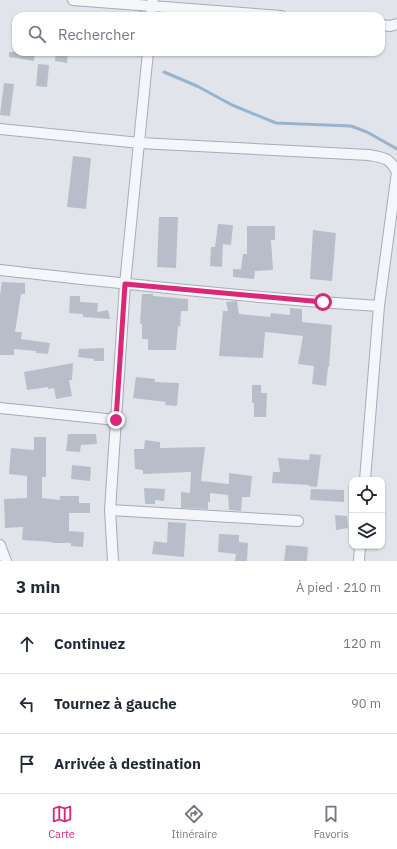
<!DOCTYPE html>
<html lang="fr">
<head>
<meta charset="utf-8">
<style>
  body { margin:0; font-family:"IBM Plex Sans",sans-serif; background:#f6f6f7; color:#1f2937 }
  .controls { position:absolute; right:12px; bottom:12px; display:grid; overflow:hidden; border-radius:8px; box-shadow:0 1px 3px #0004 }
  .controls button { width:36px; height:36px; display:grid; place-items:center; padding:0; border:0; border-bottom:1px solid #e0e1e3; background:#fff; color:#1f2937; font:20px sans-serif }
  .stop { position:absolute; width:12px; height:12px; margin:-9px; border:3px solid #db2777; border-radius:50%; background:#fff }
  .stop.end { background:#db2777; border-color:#fff; box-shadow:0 1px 4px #0008 }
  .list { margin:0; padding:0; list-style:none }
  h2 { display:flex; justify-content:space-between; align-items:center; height:52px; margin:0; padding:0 16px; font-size:17px }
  h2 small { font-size:13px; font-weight:400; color:#747a83 }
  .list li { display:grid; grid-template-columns:26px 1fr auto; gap:12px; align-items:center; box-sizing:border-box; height:60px; padding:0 16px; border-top:1px solid #e0e1e3 }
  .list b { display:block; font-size:15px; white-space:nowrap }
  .list em { font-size:13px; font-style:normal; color:#747a83 }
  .icon { flex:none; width:22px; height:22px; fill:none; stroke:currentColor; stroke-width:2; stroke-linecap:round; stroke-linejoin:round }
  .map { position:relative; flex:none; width:397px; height:561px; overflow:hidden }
  .search { position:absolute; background:#fff; box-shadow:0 1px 3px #0004; left:12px; right:12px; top:12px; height:44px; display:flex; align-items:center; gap:10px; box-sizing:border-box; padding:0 14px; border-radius:12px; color:#747a83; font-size:15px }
  .sheet { height:232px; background:#fff }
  nav { display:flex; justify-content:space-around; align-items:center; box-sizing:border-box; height:56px; border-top:1px solid #e0e1e3; background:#fff; font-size:11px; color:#747a83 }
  nav a { display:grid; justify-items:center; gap:2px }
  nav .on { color:#db2777 }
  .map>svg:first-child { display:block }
</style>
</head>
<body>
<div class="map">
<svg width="397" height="561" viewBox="0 0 397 561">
  <rect width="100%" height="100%" fill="#e1e5eb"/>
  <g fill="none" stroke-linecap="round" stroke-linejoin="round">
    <path stroke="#9ab3cd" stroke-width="3" d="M 140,16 L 141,11
      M 138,55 L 138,52
      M 164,72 L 197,86 L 232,105 L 276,123 L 351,126 L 367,132 L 397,149"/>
  </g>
  <path fill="#b8bec9" d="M 9,52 L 35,52 L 34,61 L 9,57 Z
    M 56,52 L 68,52 L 67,63 L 55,61 Z
    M 38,64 L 49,65 L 47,87 L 36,86 Z
    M 4,83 L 14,84 L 10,116 L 0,115 Z
    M 73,156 L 91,158 L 86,209 L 67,207 Z
    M 159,217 L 178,217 L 176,268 L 157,267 Z
    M 218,224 L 233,225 L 231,245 L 223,244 L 222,267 L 210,266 L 211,247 L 215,247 Z
    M 247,226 L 275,226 L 275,240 L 271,240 L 273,270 L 255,271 L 254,279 L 233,277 L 233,269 L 241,269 L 243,254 L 247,254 Z
    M 313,230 L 336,233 L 332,281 L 310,279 Z
    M 2,282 L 25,283 L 25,294 L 21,294 L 15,332 L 22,332 L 21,339 L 50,343 L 48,354 L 36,353 L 36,351 L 14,349 L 14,355 L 0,355 L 0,295 Z
    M 142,294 L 153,294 L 153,296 L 188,299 L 188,311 L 181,311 L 180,327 L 178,326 L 176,350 L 148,350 L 148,339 L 142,339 L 142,324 L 140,324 Z
    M 70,296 L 80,296 L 80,302 L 98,303 L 97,312 L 108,310 L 110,319 L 83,317 L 83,314 L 69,313 Z
    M 237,301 L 239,314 L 270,317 L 271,313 L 290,315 L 290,308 L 302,309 L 302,322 L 332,325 L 329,367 L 328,367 L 326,386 L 312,384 L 314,366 L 298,364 L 303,336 L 265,332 L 263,358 L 219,356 L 223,311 L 228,311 L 226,302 Z
    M 104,348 L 104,361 L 94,361 L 94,359 L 78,357 L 79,349 Z
    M 73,363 L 72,380 L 69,380 L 72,396 L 56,399 L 54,388 L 48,389 L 48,387 L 27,390 L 24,372 Z
    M 136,377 L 155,379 L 155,382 L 179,383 L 177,406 L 165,405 L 166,402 L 133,398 Z
    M 252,385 L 261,385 L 261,393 L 267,393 L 266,417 L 254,417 L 254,403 L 252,403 Z
    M 68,434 L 96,434 L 97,444 L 81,445 L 80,452 L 66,451 Z
    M 34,437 L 46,437 L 46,477 L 42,477 L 42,498 L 60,500 L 60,496 L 79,496 L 79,503 L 90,503 L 90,513 L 69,513 L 69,531 L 84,532 L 83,547 L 71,546 L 71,543 L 52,543 L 52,542 L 22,540 L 23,527 L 5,528 L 4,499 L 27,498 L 27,476 L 9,474 L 11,448 L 34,450 Z
    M 145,440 L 160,442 L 160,448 L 205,447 L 201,481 L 229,484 L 229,473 L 252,476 L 250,497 L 242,497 L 241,511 L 229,510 L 228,495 L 210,493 L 210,502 L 208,502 L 208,509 L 181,508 L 181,492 L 190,493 L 191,472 L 143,474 L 143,470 L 135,469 L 134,449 L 144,449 Z
    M 310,454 L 321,455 L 317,487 L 309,486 L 309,485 L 272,483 L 273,472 L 280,472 L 278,458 L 309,460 Z
    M 72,465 L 91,467 L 90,481 L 71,479 Z
    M 144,488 L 165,489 L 164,501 L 155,500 L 155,504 L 145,504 Z
    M 311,489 L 344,490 L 344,502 L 310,500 Z
    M 335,515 L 347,516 L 348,528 L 336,530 Z
    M 168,522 L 186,523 L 184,557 L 152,554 L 154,541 L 167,543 Z
    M 219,534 L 239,535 L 239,542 L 248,543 L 247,561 L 235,561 L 236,554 L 218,552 Z
    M 286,545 L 308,547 L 307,561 L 284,561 Z"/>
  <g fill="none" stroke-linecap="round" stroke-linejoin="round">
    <defs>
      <path id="street" d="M 73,0 L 281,16
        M 151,16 L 153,0
        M 381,25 L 390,26 L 397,24
        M 0,129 L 140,143 L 369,155 C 384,158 389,157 397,172
        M 0,270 C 126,284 252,298 379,306
        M 0,408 L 116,420
        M 365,480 L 379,306 L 397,172
        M 110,510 L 298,521
        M 0,545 L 6,561
        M 113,561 L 110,510 L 125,284 L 148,52
        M 359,561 L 360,546"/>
    </defs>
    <use href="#street" stroke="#a6acb6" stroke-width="12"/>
    <use href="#street" stroke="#f4f6f9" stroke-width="10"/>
  </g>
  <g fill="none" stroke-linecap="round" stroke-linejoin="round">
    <path stroke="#db2777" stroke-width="5" d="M 116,420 L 125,284 L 323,302"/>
  </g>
</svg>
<div class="controls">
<button><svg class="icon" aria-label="locate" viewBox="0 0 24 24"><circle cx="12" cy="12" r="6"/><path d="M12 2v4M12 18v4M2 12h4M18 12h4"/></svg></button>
<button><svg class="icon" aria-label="layers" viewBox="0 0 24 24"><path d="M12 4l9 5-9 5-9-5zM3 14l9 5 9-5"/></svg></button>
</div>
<div class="stop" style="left:323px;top:302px"></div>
<div class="stop end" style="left:116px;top:420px"></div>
<div class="search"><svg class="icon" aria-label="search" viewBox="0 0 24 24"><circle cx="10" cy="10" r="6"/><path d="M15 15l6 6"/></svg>Rechercher</div>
</div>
<section class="sheet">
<h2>3 min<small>À pied · 210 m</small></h2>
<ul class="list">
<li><svg class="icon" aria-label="ahead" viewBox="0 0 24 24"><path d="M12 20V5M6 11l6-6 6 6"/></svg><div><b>Continuez</b></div><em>120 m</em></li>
<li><svg class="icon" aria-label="left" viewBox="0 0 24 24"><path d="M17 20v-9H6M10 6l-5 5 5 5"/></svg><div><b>Tournez à gauche</b></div><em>90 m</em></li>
<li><svg class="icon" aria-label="arrive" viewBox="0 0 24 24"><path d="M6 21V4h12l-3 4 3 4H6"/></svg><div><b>Arrivée à destination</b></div></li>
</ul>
</section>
<nav>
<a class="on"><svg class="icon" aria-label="map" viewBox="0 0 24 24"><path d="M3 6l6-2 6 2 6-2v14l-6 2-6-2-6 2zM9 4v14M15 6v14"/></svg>Carte</a>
<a><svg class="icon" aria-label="directions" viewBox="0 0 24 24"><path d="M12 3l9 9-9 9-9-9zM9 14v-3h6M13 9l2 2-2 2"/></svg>Itinéraire</a>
<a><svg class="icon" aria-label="saved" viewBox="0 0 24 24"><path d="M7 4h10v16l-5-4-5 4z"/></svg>Favoris</a>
</nav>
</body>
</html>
